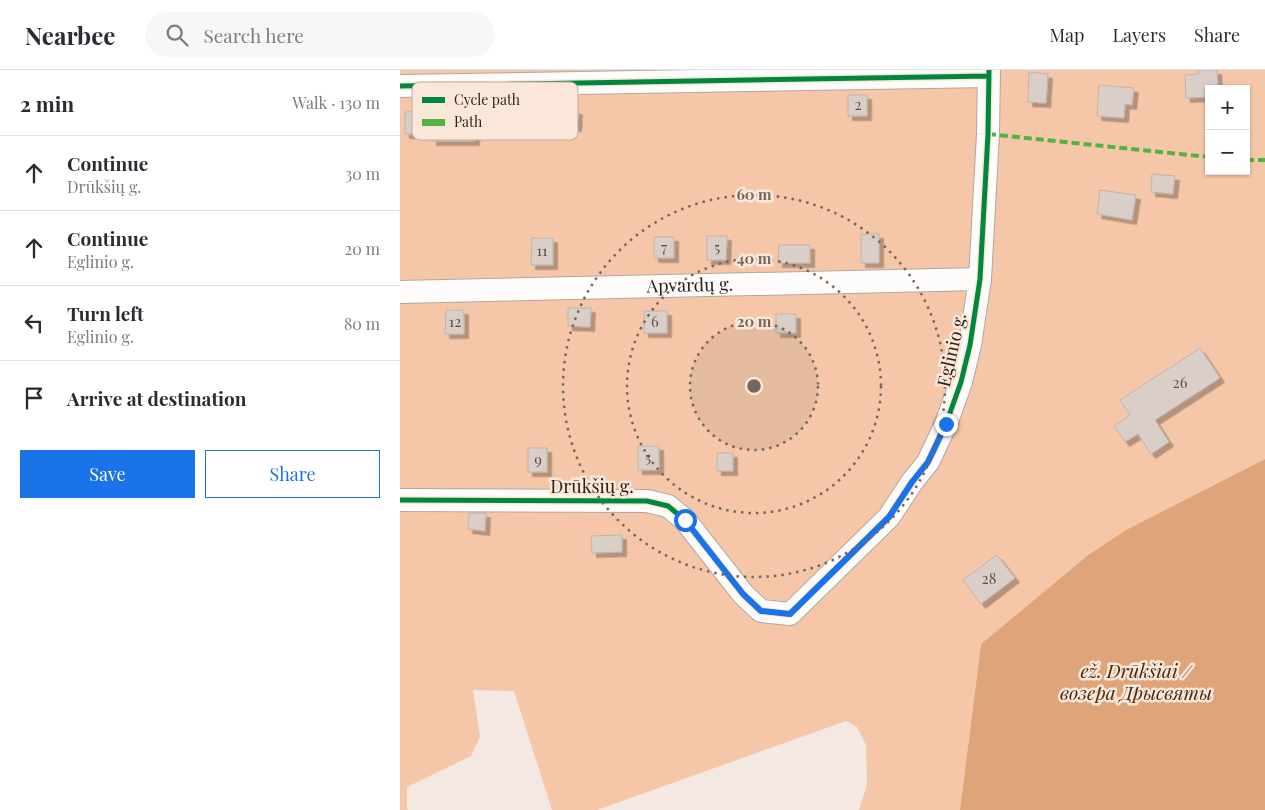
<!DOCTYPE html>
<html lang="en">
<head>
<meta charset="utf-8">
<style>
  body { margin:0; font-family:"Playfair Display",serif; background:#f7f7f7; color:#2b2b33 }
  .controls { position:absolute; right:15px; top:15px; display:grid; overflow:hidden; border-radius:0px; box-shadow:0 1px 4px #0004 }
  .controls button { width:45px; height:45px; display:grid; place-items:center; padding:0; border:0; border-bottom:1px solid #e1e1e2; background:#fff; color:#2b2b33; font:25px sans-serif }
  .stop { position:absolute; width:15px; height:15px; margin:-11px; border:4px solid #1a73e8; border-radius:50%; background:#fff }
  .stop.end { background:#1a73e8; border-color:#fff; box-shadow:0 1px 5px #0008 }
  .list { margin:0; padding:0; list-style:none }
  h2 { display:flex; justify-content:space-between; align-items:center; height:65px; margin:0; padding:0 20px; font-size:21px }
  h2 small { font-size:16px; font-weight:400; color:#7c7c81 }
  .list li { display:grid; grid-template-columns:32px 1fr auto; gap:15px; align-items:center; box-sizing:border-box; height:75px; padding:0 20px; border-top:1px solid #e1e1e2 }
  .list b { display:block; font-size:19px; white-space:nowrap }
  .list p { margin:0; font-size:16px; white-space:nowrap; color:#7c7c81 }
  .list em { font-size:16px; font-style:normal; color:#7c7c81 }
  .actions { display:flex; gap:10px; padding:15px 20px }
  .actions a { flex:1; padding:11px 0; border:1px solid #1a73e8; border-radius:0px; text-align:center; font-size:18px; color:#1a73e8 }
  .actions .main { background:#1a73e8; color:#fff }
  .icon { flex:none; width:28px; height:28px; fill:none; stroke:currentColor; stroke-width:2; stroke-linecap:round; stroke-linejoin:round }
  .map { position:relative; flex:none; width:865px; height:740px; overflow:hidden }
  header { display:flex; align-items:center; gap:30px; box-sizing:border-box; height:70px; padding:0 25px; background:#fff; border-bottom:1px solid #e1e1e2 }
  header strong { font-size:24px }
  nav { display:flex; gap:28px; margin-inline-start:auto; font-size:18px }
  .search { width:350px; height:45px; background:#f7f7f7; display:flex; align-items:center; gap:12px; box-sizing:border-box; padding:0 18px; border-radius:28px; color:#7c7c81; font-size:19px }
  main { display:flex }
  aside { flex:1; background:#fff }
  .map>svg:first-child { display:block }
</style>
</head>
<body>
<header>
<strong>Nearbee</strong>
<div class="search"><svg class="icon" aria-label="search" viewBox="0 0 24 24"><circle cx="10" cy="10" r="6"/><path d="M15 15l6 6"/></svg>Search here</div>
<nav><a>Map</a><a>Layers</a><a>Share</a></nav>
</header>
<main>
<aside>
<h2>2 min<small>Walk · 130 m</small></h2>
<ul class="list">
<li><svg class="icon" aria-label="ahead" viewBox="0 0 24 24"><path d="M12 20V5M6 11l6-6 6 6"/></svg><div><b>Continue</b><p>Drūkšių g.</p></div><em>30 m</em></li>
<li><svg class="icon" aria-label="ahead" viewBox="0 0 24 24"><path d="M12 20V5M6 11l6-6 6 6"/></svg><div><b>Continue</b><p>Eglinio g.</p></div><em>20 m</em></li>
<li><svg class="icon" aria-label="left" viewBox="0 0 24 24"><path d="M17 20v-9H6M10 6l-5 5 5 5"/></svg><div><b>Turn left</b><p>Eglinio g.</p></div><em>80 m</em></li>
<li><svg class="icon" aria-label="arrive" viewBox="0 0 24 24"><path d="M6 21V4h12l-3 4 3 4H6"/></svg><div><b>Arrive at destination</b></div></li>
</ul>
<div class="actions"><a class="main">Save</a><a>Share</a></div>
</aside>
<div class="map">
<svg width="865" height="740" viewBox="0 0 865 740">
  <defs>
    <filter id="shadow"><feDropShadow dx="4.5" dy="4.5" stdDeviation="0" flood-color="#0004"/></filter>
  </defs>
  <rect width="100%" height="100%" fill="#f3e8e2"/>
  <path fill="#f5c7a8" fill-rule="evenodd" d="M 0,0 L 865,0 L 865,389 L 726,460 L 688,485 L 581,574 L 560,740 L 459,740 L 467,714 L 466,675 L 457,657 L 446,651 L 197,740 L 152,740 L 114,621 L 73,620 L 80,667 L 71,686 L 7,717 L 7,738 L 8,740 L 0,740 ZM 809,19 L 846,19 L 846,101 L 809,101 Z"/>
  <path fill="#dfa479" d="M 865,389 L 865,740 L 560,740 L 581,574 L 688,485 L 726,460 Z"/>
  <path fill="#dacfc8" stroke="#beb3ac" filter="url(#shadow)" d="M 798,0 L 817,0 L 818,19 L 809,19 L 809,27 L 786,28 L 785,5 L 799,4 Z
    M 629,2 L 648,4 L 646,33 L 628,32 Z
    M 699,15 L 734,18 L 732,35 L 725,34 L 724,48 L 697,46 Z
    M 448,25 L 467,25 L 467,46 L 448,46 Z
    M 53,40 L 75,40 L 75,71 L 32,71 L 32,64 L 5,64 L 5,42 Z
    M 159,40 L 178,40 L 177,57 L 159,57 Z
    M 752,104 L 775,106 L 773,124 L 751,122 Z
    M 700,120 L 736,125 L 732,150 L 697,144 Z
    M 461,164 L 479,164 L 479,193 L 461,193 Z
    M 307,166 L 327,166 L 326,190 L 307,190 Z
    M 254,167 L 274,167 L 274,188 L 254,188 Z
    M 132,168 L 153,168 L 153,195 L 131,195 Z
    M 379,175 L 410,175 L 410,193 L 378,193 Z
    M 168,238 L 191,238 L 190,257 L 168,256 Z
    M 46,240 L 64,240 L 64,264 L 45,264 Z
    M 244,241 L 267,241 L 267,263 L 244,263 Z
    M 376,244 L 396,244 L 396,263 L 376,263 Z
    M 800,278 L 820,308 L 755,350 L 769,372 L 751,384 L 738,364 L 725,372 L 714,356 L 730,345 L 720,330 Z
    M 238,376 L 259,376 L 259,400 L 238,400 Z
    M 128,378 L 147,378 L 147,402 L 128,402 Z
    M 317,383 L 333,383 L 333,401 L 317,401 Z
    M 69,443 L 86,443 L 85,461 L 68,459 Z
    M 222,465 L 222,482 L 192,483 L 191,466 Z
    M 597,485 L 615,508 L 581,534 L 563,510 Z"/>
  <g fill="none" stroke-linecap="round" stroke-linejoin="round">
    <defs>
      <g id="minor">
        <path d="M 0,16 L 589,6"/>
        <path id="s1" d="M 0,222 L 580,209"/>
        <path d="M 0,430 L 247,431 L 268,436 L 285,450 L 343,524 L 361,541 L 390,544 L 489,447 L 512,412 L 528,392 L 546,354 L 561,312 L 570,275 L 580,209 L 588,64 L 589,0"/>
      </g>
    </defs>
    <use href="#minor" stroke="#b2a8a2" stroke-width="24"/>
    <use href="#minor" stroke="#fdfcfb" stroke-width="22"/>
    <path stroke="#56b145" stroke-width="4" stroke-dasharray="8 4" stroke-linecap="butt" d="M 588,64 L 809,87
      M 846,90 L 865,90"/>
    <defs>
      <path id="cycleway" d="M 0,16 L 589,6
        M 0,430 L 247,431 L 268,436 L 285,450 L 343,524 L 361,541 L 390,544 L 489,447 L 512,412 L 528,392 L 546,354 L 561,312 L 570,275 L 580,209 L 588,64 L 589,0"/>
    </defs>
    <use href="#cycleway" stroke="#fbe7da" stroke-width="8"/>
    <use href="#cycleway" stroke="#00873e" stroke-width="5"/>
  </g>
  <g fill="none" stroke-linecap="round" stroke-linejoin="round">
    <path stroke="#1a73e8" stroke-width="6" d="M 285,450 L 343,524 L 361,541 L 390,544 L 489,447 L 512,412 L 528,392 L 546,354"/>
  </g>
  <circle cx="354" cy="316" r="64" fill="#736760" fill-opacity=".12"/>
  <g fill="none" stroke="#736760" stroke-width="2.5" stroke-dasharray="2.5 5">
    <circle cx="354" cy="316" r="64"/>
    <circle cx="354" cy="316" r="127"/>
    <circle cx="354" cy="316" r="191"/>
  </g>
  <g text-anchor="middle" stroke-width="5" stroke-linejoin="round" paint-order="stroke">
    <g font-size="15" fill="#5b4f47">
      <text x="458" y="40">2</text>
      <text x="264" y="183">7</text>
      <text x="317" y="183">5</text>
      <text x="142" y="186">11</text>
      <text x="55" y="257">12</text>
      <text x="255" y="257">6</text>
      <text x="780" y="318">26</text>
      <text x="248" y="393">5</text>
      <text x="138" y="395">9</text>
      <text x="589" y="514">28</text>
    </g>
    <g font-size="18" fill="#2e221a" stroke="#fbe7da">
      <text dy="6" stroke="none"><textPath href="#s1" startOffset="290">Apvardų g.</textPath></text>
      <text transform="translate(552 280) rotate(-77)" y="6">Eglinio g.</text>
      <text x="192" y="423">Drūkšių g.</text>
    </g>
    <g font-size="19" font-style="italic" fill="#47270e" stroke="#fbe7da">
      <text x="736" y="608">ež. Drūkšiai /<tspan x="736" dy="22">возера Дрысвяты</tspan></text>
    </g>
  </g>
  <rect x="12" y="12" width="166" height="58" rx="8" fill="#fbe7da" stroke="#beaca0" stroke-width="1"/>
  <rect x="22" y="27" width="23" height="6" fill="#00873e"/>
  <rect x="22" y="49" width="23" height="7" fill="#56b145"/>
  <g font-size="14" fill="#2e221a">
    <text x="54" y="35">Cycle path</text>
    <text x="54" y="57">Path</text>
  </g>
  <circle cx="354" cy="316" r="8" fill="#736760" stroke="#fbe7da" stroke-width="2.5"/>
  <g font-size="15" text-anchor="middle" font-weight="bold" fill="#736760" stroke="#fbe7da" stroke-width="5" stroke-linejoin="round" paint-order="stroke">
    <text x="354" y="130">60 m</text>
    <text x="354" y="194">40 m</text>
    <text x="354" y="257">20 m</text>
  </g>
</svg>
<div class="controls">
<button>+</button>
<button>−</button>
</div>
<div class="stop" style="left:285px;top:450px"></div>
<div class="stop end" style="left:546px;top:354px"></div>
</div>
</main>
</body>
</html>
